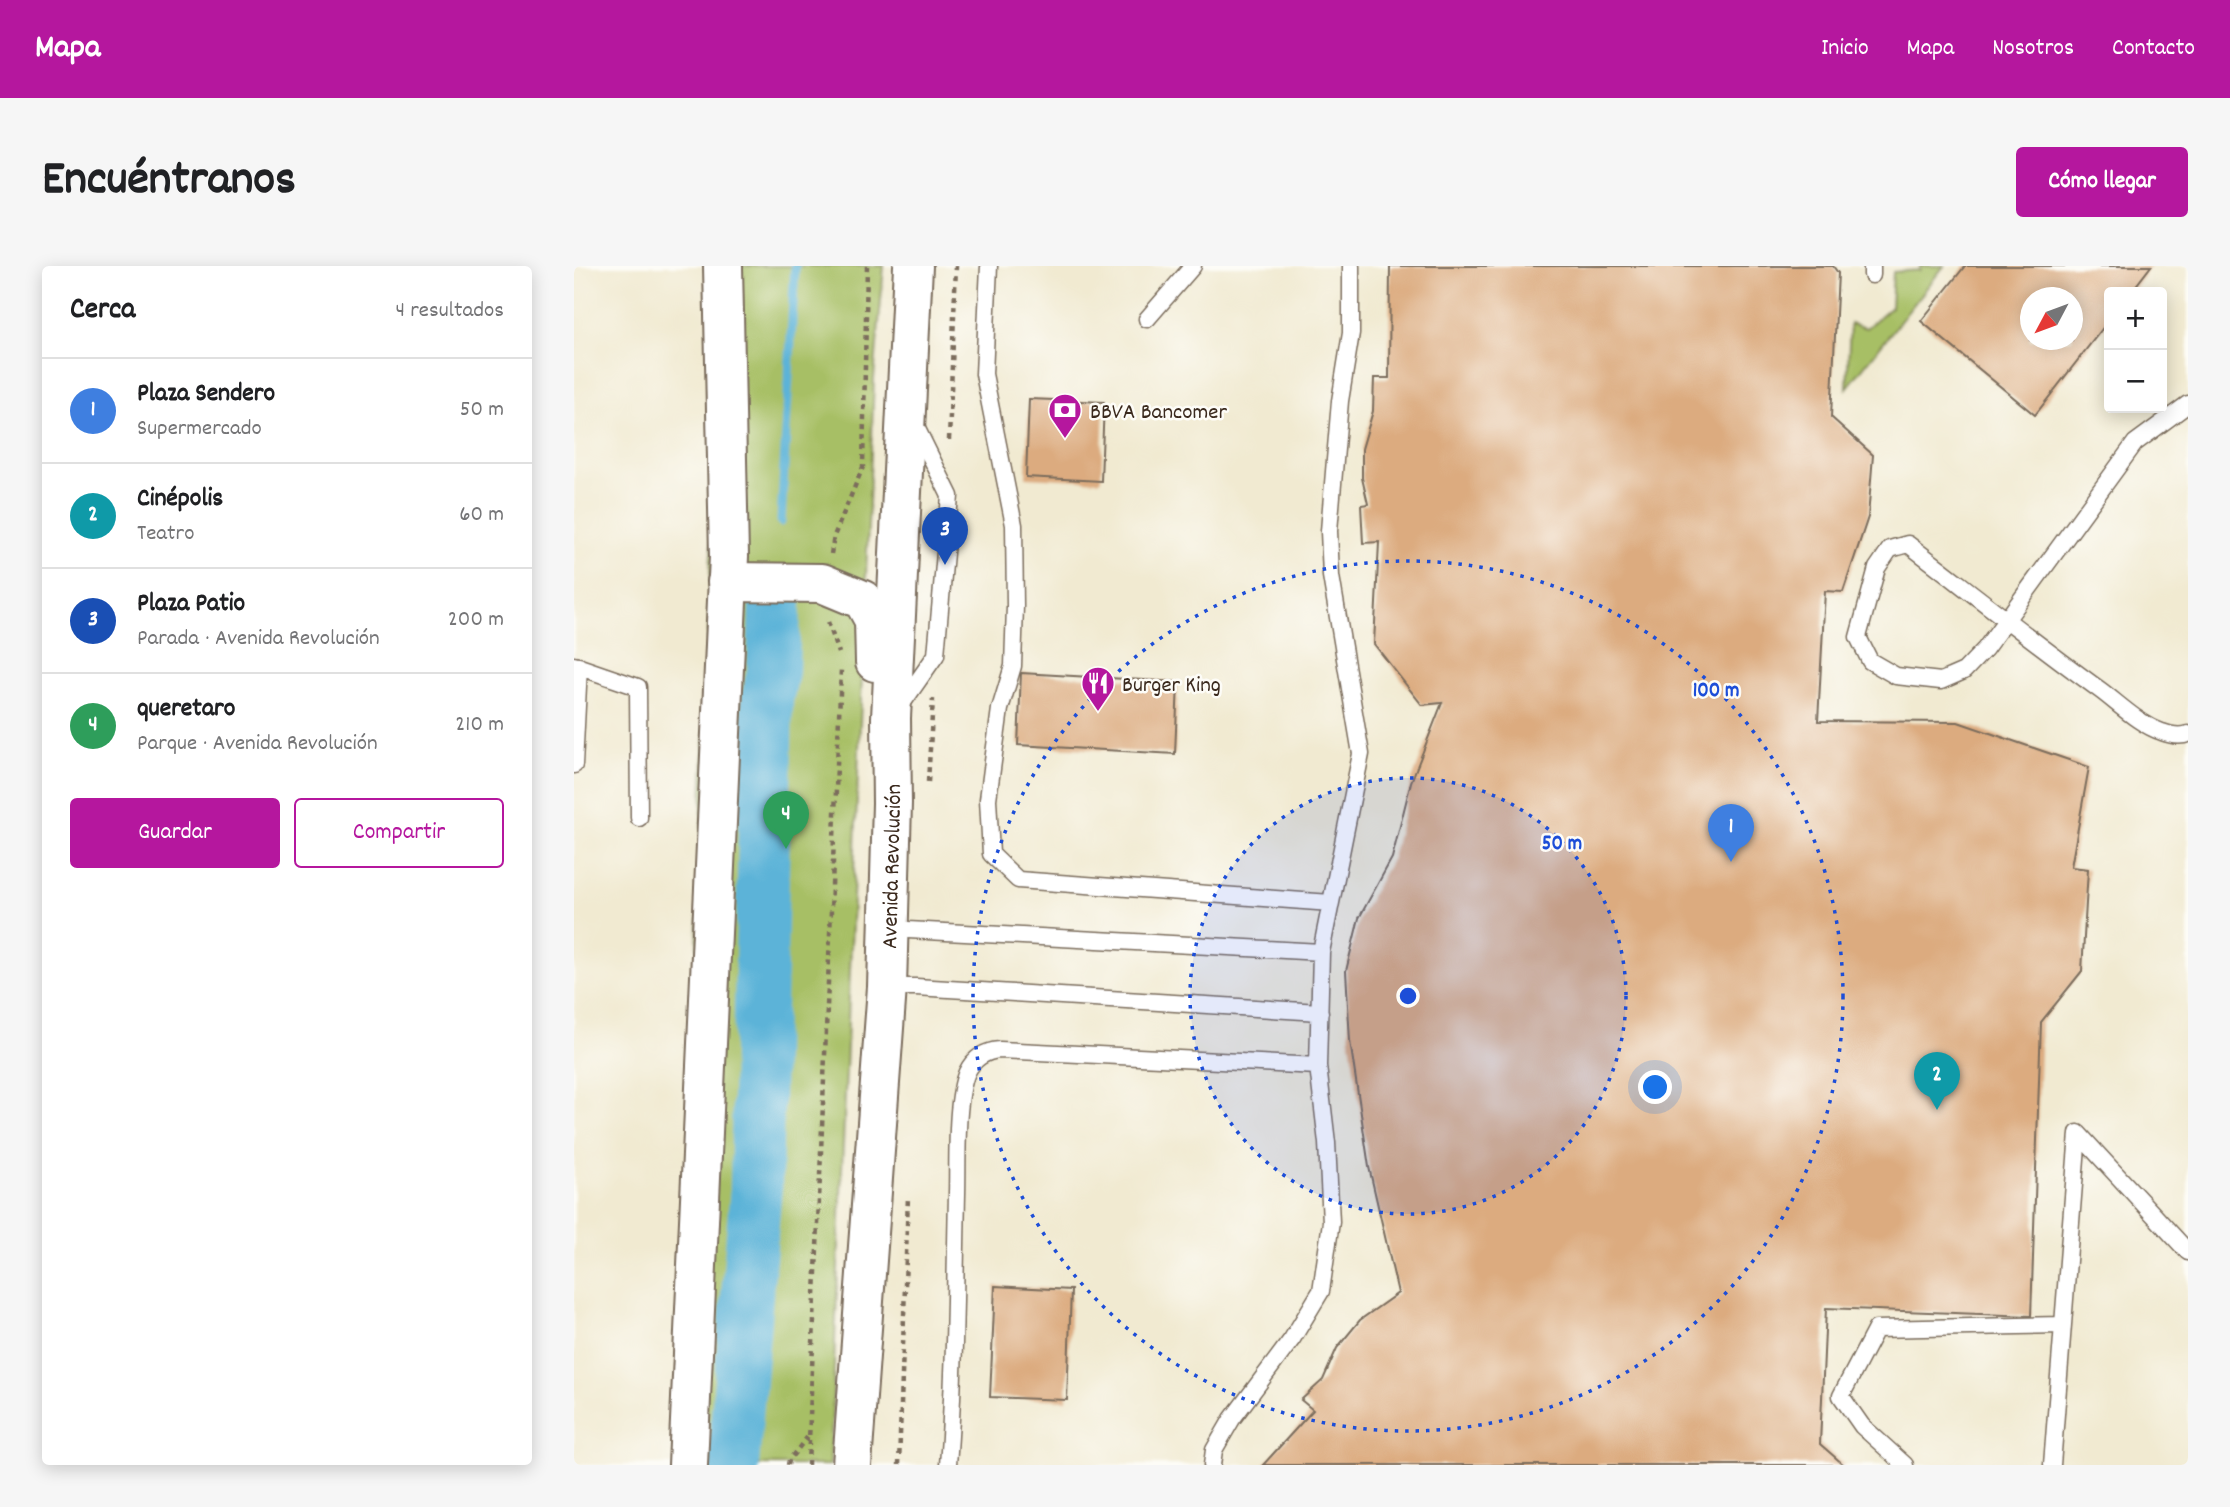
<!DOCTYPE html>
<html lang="es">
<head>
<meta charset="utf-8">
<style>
  body { margin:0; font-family:Dekko,sans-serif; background:#f6f6f6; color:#202124 }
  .controls { position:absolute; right:21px; top:21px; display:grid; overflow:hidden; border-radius:7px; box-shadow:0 4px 18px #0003 }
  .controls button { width:63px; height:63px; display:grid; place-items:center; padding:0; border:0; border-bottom:2px solid #e0e0e0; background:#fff; color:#202124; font:35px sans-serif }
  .compass { position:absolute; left:1446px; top:21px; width:63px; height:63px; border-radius:50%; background:#fff; box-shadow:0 4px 18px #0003; rotate:229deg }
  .you { position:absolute; left:1082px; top:822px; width:24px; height:24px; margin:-18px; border:5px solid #fff; border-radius:50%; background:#1a73e8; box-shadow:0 0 0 10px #1a73e833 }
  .badge { display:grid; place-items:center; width:46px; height:46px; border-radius:50%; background:#b5179e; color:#fff; font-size:23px; font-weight:700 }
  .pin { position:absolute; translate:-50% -58px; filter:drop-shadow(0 2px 4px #0008) }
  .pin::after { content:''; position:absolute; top:37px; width:24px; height:21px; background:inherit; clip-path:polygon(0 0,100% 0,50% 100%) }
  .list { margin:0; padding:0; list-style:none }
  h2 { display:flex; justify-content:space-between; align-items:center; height:91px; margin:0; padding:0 28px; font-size:30px }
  h2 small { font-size:23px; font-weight:400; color:#757577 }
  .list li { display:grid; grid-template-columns:46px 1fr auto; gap:21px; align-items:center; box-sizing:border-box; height:105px; padding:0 28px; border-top:2px solid #e0e0e0 }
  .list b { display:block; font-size:26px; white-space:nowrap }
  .list p { margin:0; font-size:23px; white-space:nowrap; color:#757577 }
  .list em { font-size:23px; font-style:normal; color:#757577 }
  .actions { display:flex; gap:14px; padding:21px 28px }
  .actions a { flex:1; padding:16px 0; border:2px solid #b5179e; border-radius:7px; text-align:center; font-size:24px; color:#b5179e }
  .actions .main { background:#b5179e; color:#fff }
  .map { position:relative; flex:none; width:1614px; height:1199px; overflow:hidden; border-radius:7px }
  header { display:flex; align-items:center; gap:42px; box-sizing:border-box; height:98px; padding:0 35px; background:#b5179e; color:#fff }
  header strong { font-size:33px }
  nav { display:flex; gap:38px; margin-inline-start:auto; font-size:24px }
  .intro { display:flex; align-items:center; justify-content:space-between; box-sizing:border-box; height:168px; padding:0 42px }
  h1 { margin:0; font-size:49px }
  .button { padding:18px 32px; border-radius:7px; background:#b5179e; color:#fff; font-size:24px; font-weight:700 }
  main { display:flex; gap:42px; padding:0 42px }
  aside { flex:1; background:#fff; border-radius:7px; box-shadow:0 4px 18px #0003 }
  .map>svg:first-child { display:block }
</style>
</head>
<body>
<header>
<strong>Mapa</strong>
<nav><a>Inicio</a><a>Mapa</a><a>Nosotros</a><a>Contacto</a></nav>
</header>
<div class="intro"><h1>Encuéntranos</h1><a class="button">Cómo llegar</a></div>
<main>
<aside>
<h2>Cerca<small>4 resultados</small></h2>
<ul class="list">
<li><span class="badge" style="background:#3f7fe0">1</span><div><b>Plaza Sendero</b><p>Supermercado</p></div><em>50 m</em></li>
<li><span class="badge" style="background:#0f9aa8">2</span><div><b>Cinépolis</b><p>Teatro</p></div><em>60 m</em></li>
<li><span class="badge" style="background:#1a4fb4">3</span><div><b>Plaza Patio</b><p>Parada · Avenida Revolución</p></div><em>200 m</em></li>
<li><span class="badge" style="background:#2e9e5b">4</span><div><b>queretaro</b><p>Parque · Avenida Revolución</p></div><em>210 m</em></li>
</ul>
<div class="actions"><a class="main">Guardar</a><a>Compartir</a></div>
</aside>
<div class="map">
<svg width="1614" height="1199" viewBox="0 0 1614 1199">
  <rect width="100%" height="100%" fill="#fdfcf7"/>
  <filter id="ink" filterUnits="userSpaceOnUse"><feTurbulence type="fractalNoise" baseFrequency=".0143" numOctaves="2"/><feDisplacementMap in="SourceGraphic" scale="14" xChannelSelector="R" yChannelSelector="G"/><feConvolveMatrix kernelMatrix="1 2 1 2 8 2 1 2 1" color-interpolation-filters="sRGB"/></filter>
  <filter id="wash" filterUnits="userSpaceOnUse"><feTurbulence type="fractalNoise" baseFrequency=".00686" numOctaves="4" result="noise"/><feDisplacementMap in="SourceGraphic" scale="28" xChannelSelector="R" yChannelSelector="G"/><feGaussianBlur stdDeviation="1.57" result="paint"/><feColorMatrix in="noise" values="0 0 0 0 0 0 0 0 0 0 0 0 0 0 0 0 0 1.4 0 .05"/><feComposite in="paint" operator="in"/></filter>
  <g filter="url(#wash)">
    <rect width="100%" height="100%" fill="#f1ead1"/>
    <path fill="#a7bf65" stroke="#717442" stroke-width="2" d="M 147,0 L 310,0 L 300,113 L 256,1199 L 105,1199 Z
      M 1346,0 L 1370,0 L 1273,122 L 1276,57 L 1292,62 L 1317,41 L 1319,6 L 1346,4 Z"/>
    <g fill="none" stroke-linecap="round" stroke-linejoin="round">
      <path stroke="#5bb3d8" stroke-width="9" d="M 207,256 L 221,0"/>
      <path stroke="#5bb3d8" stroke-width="52" d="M 159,1199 L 182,921 L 193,434 L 199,405 L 201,338"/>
    </g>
    <g id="blocks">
      <path fill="#dcab7f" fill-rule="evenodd" d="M 816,0 L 1259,0 L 1264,7 L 1257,151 L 1299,189 L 1294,251 L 1269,326 L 1251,325 L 1244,455 L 1384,456 L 1515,501 L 1497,601 L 1514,603 L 1508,705 L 1467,756 L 1457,1050 L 1252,1042 L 1246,1178 L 1270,1199 L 689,1199 L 739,1144 L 727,1134 L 749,1114 L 763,1082 L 786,1054 L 824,1027 L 795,901 L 776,775 L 772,705 L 785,652 L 818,592 L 837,516 L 868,437 L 848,439 L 800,378 L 805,276 L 789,277 L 787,239 L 794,238 L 788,212 L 788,183 L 799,145 L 800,112 L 815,112 Z
        M 1391,0 L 1577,0 L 1557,26 L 1535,26 L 1535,54 L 1461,149 L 1347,55 ZM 1456,32 L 1498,32 L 1498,74 L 1456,74 Z
        M 455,133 L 530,136 L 527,215 L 452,211 Z
        M 447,407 L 604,416 L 601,488 L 444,479 Z
        M 421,1020 L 497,1024 L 493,1134 L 416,1131 Z"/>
    </g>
  </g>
  <g filter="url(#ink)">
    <use href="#blocks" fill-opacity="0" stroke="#7b6d5d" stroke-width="2"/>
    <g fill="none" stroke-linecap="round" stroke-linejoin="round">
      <defs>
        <path id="service" d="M 415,0 L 410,108 L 440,259 L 441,340 L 439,400 L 426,443 L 414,533 L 417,588 L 444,614 L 757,637
          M 1298,9 L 1298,0
          M 573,53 L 619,0
          M 1614,138 L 1561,177 L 1411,383 L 1390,405 L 1367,415 L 1322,410 L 1296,395 L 1284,371 L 1303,302 L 1316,283 L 1334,278 C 1398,327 1461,377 1526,424 C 1545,438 1566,459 1588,466 C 1596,469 1606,471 1614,468
          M 0,399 L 64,421 L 65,552
          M 325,442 L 362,389 L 376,230 L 341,159
          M 0,499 L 5,400
          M 315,663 L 747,686
          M 313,721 L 342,721 L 746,746
          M 374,1199 C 381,1109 381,1018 383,928 C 384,896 381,834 393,806 C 400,792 411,785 426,784 L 744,800
          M 638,1199 L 640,1184 L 658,1153 L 718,1073 L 747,1025 L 757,956 L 753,877 L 744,800 L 747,686 L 787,488 L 757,310 L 755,265 L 766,135 L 777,67 L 777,0
          M 1331,1199 L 1288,1160 L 1267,1130 L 1302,1063 L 1488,1059
          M 1478,1199 L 1504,867 L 1614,986"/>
        <g id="secondary">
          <path d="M 153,316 L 248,317 L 289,334 L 300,354 L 301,396"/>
          <path d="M 114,1199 L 155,290 L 149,0"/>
          <path id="s1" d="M 278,1199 L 313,721 L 318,537 L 317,452 L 339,0"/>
        </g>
      </defs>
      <use href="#service" stroke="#7b6d5d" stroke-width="19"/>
      <use href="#secondary" stroke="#7b6d5d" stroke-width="42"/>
      <path stroke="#7b6d5d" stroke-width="4.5" stroke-dasharray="5 5" stroke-linecap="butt" d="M 375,174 L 382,0
        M 257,288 L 260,270 L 289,201 L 293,0
        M 254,356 L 265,387
        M 354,516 L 359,433
        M 214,1199 L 215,1194 L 235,1169
        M 234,1199 L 267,403
        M 325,1199 L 334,930"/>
      <use href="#service" stroke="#fff" stroke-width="16"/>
      <use href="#secondary" stroke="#fff" stroke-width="38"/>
    </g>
  </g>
  <circle cx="834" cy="730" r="218" fill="#1d4ed8" fill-opacity=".12"/>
  <g fill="none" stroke="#1d4ed8" stroke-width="3.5" stroke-dasharray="3.5 7">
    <circle cx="834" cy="730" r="218"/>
    <circle cx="834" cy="730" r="435"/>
  </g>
  <defs>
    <symbol id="bank-pin" viewBox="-11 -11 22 30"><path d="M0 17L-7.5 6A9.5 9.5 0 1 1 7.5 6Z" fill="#b5179e" stroke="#fdfcf7"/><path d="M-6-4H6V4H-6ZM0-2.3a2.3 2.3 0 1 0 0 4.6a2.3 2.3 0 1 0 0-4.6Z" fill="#fff"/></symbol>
    <symbol id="restaurant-pin" viewBox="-11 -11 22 30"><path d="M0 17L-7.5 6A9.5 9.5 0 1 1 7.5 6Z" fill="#b5179e" stroke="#fdfcf7"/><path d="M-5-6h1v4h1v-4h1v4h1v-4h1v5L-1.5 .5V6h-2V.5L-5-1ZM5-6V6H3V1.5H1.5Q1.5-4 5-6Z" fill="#fff"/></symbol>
  </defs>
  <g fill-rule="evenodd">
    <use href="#bank-pin" x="472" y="125" width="38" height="52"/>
    <use href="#restaurant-pin" x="505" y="398" width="38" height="52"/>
  </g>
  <g text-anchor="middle" stroke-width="5" stroke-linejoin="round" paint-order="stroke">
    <g font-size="23" fill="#3b2a1e" stroke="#fdfcf7" text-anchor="start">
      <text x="516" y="152">BBVA Bancomer</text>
      <text x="548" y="425">Burger King</text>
    </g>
    <g font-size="23" fill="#3b2a1e" stroke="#fdfcf7">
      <text dy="8" stroke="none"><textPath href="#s1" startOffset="600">Avenida Revolución</textPath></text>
    </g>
  </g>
  <circle cx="834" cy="730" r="10" fill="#1d4ed8" stroke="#fdfcf7" stroke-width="3.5"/>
  <g font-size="21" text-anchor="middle" font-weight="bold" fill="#1d4ed8" stroke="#fdfcf7" stroke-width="5" stroke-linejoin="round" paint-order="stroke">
    <text x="1142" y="430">100 m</text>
    <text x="988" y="583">50 m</text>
  </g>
</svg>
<div class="controls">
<button>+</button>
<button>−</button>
</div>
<svg class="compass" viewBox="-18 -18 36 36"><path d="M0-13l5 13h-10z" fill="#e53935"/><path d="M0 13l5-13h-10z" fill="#757577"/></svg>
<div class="you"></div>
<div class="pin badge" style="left:1157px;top:596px;background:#3f7fe0">1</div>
<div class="pin badge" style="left:1363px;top:844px;background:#0f9aa8">2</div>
<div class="pin badge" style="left:371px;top:299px;background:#1a4fb4">3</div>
<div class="pin badge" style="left:212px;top:583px;background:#2e9e5b">4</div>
</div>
</main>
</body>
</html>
